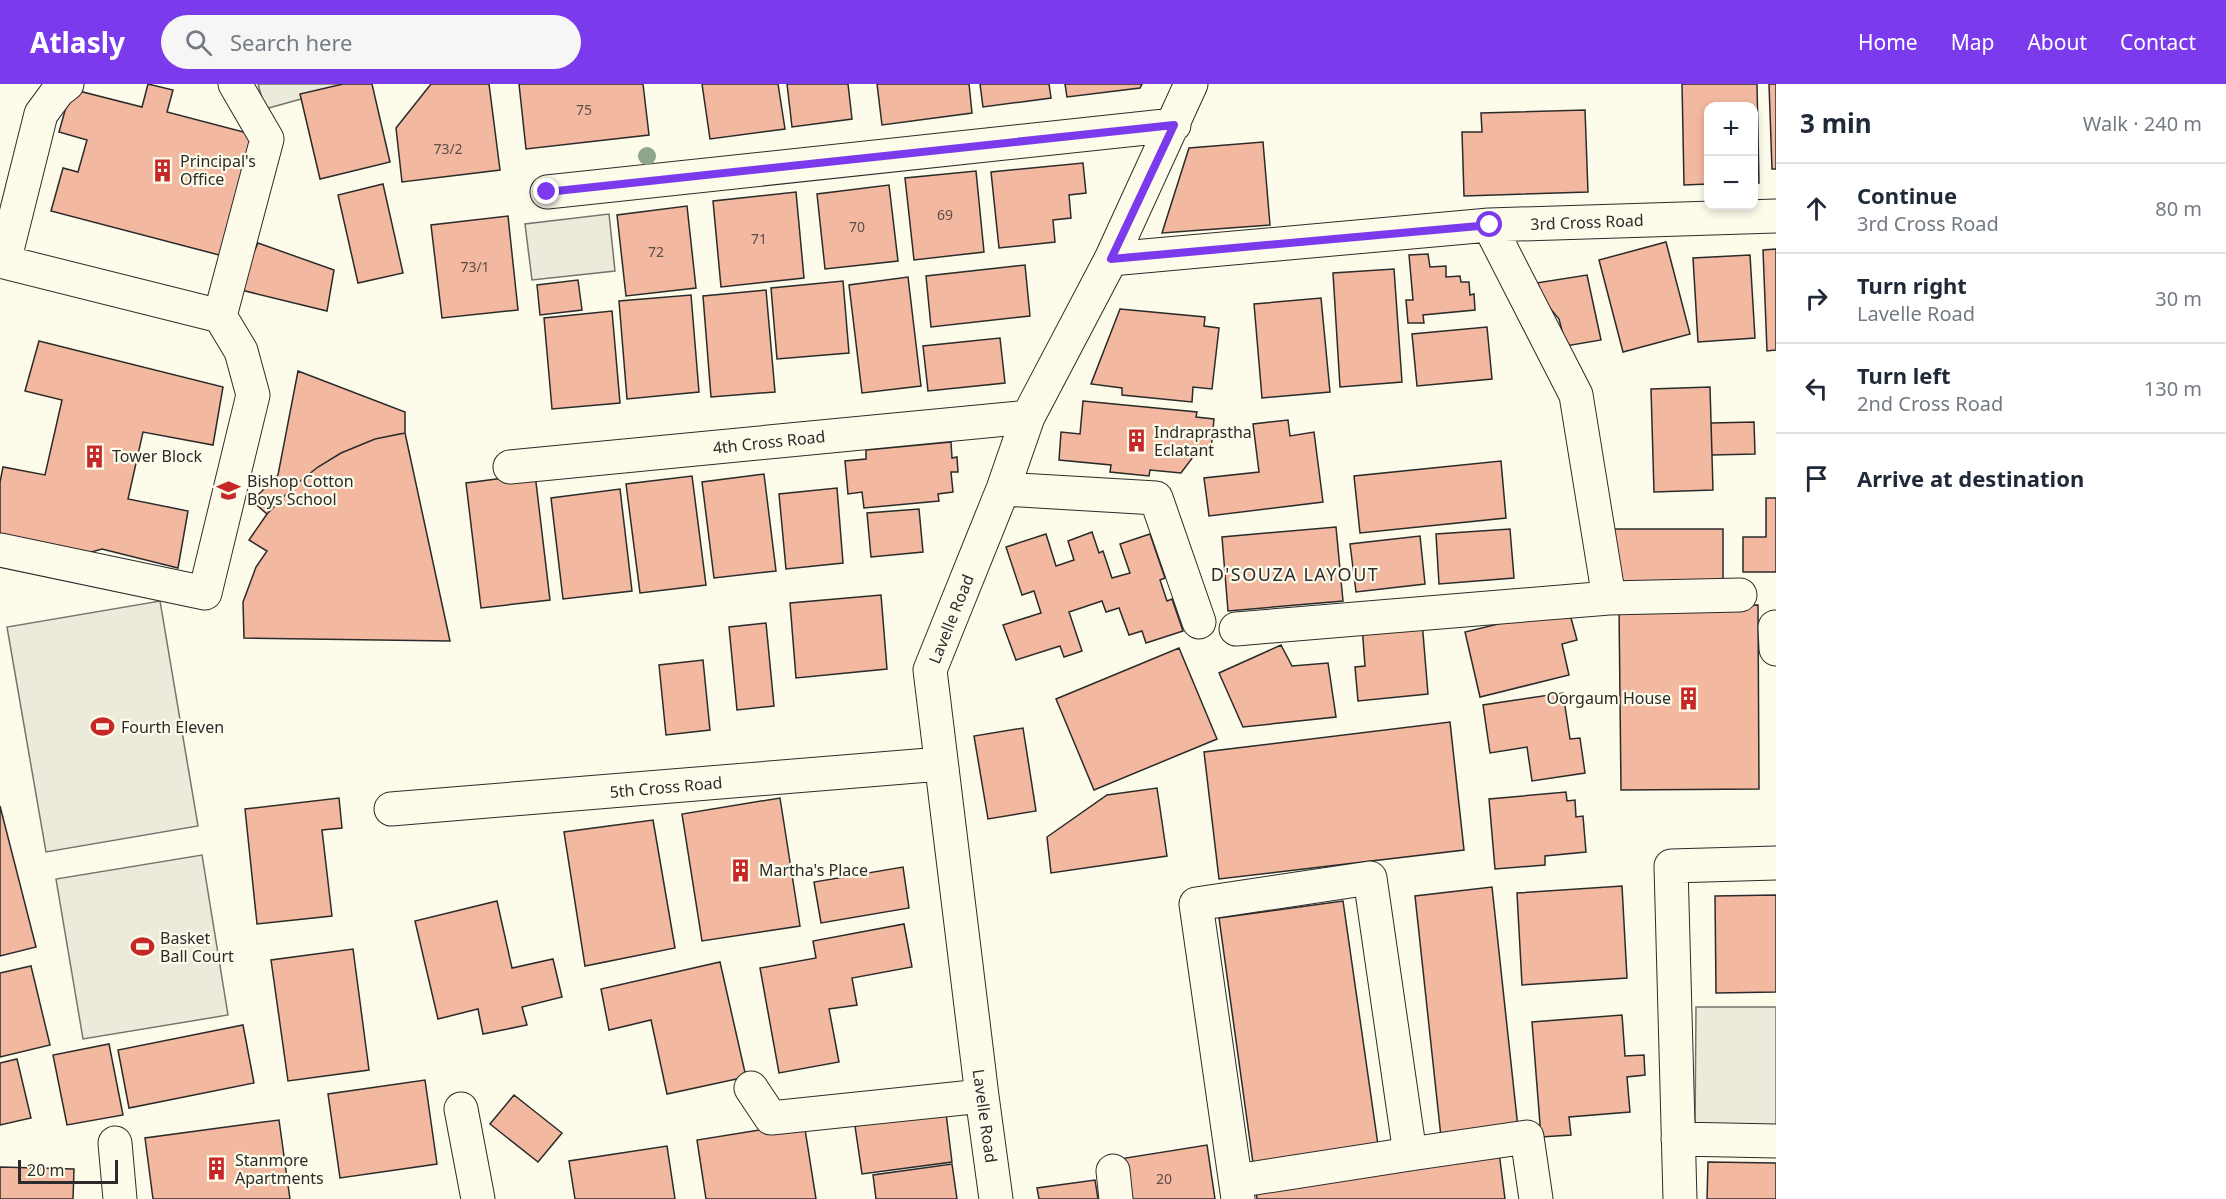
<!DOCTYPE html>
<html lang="en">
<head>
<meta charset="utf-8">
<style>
  body { margin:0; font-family:"Noto Sans",sans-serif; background:#f6f6f7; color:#1f2937 }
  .controls { position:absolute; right:18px; top:18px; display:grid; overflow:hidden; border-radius:12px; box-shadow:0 3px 9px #0003 }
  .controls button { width:54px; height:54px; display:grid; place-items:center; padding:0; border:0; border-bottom:2px solid #e0e1e3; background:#fff; color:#1f2937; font:30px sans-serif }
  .scale { position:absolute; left:18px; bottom:15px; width:100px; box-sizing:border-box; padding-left:6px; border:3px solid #2b2b2b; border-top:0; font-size:16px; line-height:21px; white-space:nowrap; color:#2b2b2b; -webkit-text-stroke:4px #fdfbea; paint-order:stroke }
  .stop { position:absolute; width:18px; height:18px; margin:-14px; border:4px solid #7c3aed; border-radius:50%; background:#fff }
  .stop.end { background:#7c3aed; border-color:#fff; box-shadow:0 2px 6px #0008 }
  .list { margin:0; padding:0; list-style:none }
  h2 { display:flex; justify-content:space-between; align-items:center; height:78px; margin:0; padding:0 24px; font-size:26px }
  h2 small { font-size:20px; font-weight:400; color:#747a83 }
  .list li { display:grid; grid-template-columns:39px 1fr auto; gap:18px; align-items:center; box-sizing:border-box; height:90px; padding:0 24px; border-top:2px solid #e0e1e3 }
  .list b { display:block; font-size:22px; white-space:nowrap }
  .list p { margin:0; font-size:20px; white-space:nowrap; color:#747a83 }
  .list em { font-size:20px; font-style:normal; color:#747a83 }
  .icon { flex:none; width:33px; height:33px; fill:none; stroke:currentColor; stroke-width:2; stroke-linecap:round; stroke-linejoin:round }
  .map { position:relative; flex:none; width:1776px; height:1115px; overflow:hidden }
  header { display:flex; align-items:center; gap:36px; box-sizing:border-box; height:84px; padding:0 30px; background:#7c3aed; color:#fff }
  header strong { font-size:28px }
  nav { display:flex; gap:33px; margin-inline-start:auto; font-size:21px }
  .search { width:420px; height:54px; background:#f6f6f7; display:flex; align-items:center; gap:15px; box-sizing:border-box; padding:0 21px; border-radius:33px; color:#747a83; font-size:22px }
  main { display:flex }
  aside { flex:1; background:#fff }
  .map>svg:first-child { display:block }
</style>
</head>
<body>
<header>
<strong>Atlasly</strong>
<div class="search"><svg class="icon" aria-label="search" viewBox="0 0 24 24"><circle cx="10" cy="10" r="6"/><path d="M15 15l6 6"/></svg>Search here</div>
<nav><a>Home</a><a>Map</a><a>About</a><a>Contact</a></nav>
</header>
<main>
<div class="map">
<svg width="1776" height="1115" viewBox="0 0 1776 1115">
  <rect width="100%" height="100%" fill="#fdfbea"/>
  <path fill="#ecebdb" stroke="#74746e" stroke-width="1.5" d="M 258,0 L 355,0 L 265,25 Z
    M 609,130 L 615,187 L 532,196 L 525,140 Z
    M 160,517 L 198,742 L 46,768 L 7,543 Z
    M 202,771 L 228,931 L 83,955 L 56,795 Z
    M 1696,923 L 1776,923 L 1776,1047 L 1695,1047 Z"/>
  <path fill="#f2b8a0" stroke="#2b2b2b" stroke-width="1.5" d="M 148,0 L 173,6 L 167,28 L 255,51 L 223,172 L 51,127 L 63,84 L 78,88 L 87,56 L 59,48 L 71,5 L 142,23 Z
    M 343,0 L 372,0 L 390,78 L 320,95 L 300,10 Z
    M 431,0 L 489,0 L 500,86 L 402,98 L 396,44 Z
    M 519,0 L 643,0 L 649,51 L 526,65 Z
    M 702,0 L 778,0 L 785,45 L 710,55 Z
    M 787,0 L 848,0 L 852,35 L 792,43 Z
    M 877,0 L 969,0 L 972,29 L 882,41 Z
    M 980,0 L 1049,0 L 1051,14 L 983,23 Z
    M 1065,0 L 1142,0 L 1140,4 L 1067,13 Z
    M 1682,0 L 1757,0 L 1759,99 L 1754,99 L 1754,22 L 1708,22 L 1708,100 L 1684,101 Z
    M 1769,0 L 1776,0 L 1776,85 L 1772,85 Z
    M 1585,26 L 1588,108 L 1464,112 L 1462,48 L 1482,48 L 1481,29 Z
    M 1263,58 L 1270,141 L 1162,149 L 1189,64 Z
    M 1083,79 L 1086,109 L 1069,111 L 1071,134 L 1053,136 L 1055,158 L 999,164 L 991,88 Z
    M 976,87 L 984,168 L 914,176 L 905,94 Z
    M 383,100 L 403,189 L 358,199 L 338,111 Z
    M 889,101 L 898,177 L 825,185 L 817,110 Z
    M 796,108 L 804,194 L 721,203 L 713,117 Z
    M 687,122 L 696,204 L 626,212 L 617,131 Z
    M 508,132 L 518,226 L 442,234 L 431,141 Z
    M 1666,158 L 1690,250 L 1623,268 L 1599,176 Z
    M 258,159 L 334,186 L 327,227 L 237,205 Z
    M 1776,165 L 1776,266 L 1767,267 L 1763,166 Z
    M 1428,170 L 1430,183 L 1446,182 L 1446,193 L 1460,192 L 1461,198 L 1469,198 L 1470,211 L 1474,210 L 1475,226 L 1423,231 L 1424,239 L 1408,239 L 1406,216 L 1413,216 L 1409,171 Z
    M 1750,171 L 1755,254 L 1698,258 L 1693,174 Z
    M 1025,181 L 1030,232 L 931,243 L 926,192 Z
    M 1394,185 L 1402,298 L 1340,303 L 1333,189 Z
    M 1587,191 L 1601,256 L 1566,262 L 1559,235 L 1530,200 Z
    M 908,193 L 921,302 L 862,309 L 849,201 Z
    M 578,196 L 582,226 L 540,231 L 537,201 Z
    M 843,197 L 849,269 L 777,275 L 771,204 Z
    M 766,206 L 775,308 L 711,313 L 703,212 Z
    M 691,211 L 699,308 L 627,315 L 619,217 Z
    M 1321,214 L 1330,308 L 1262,314 L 1254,220 Z
    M 1120,225 L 1205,233 L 1204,242 L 1219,244 L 1212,305 L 1193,303 L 1192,318 L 1122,311 L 1122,304 L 1091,300 Z
    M 612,227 L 620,319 L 552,325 L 544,234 Z
    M 1487,243 L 1492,295 L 1417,302 L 1412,250 Z
    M 1000,254 L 1005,299 L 928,307 L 923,262 Z
    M 39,257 L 223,303 L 213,361 L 143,348 L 128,415 L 188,427 L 178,484 L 102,465 L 67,475 L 0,452 L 0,398 L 3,383 L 45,391 L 62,316 L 25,307 Z
    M 298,287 L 405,328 L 405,349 L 375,355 L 341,369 L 318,383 L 294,402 L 267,430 L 252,417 L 278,391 Z
    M 1710,303 L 1713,406 L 1654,408 L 1651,305 Z
    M 1083,317 L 1197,328 L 1196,333 L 1214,335 L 1211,366 L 1199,365 L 1181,389 L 1150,386 L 1149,392 L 1110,388 L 1111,381 L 1059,376 L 1061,348 L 1080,350 Z
    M 1288,336 L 1290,352 L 1314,348 L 1323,418 L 1209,432 L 1204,394 L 1259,388 L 1253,340 Z
    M 1754,338 L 1755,370 L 1712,371 L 1711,339 Z
    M 405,349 L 450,557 L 244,554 L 243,518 L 256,483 L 267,467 L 249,456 L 267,430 L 294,402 L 318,383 L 341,369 L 375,355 Z
    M 951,358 L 952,374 L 957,373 L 958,388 L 951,388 L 953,408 L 938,410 L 939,417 L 864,424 L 862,408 L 848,410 L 845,377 L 866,375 L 866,366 Z
    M 1501,377 L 1506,434 L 1360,449 L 1354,392 Z
    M 535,390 L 550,516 L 481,524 L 466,399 Z
    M 764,390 L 776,487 L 714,494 L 702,398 Z
    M 692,392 L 706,501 L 640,509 L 626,400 Z
    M 837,404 L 843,479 L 786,485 L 779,410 Z
    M 620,405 L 632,507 L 563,515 L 551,414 Z
    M 1766,414 L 1776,414 L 1776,488 L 1743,488 L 1743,453 L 1766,453 Z
    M 919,425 L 923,468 L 871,473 L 867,429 Z
    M 1336,443 L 1343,517 L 1228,527 L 1222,453 Z
    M 1510,445 L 1514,494 L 1439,500 L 1436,450 Z
    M 1612,445 L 1723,445 L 1723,503 L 1612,504 Z
    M 1092,448 L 1099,469 L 1103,467 L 1112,494 L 1130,489 L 1120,460 L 1150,450 L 1165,494 L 1160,496 L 1167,517 L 1172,515 L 1183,547 L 1146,559 L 1142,547 L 1129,551 L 1119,524 L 1106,528 L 1102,517 L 1069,528 L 1082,567 L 1064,573 L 1060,562 L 1016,576 L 1003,541 L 1041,529 L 1034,507 L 1022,511 L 1006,463 L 1046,450 L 1056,482 L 1074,476 L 1068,457 Z
    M 1420,452 L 1425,500 L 1356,508 L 1350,460 Z
    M 881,511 L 887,585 L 796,594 L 790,519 Z
    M 1758,521 L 1759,705 L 1621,706 L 1619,523 Z
    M 1568,523 L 1577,556 L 1562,560 L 1569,591 L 1480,613 L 1465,548 Z
    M 1422,537 L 1428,610 L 1358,617 L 1355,583 L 1365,582 L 1362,542 Z
    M 766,539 L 774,622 L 737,626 L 729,543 Z
    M 1281,561 L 1292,582 L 1328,579 L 1336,633 L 1243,643 L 1219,589 Z
    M 1179,564 L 1217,655 L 1094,706 L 1056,615 Z
    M 703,576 L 710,646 L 666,651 L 659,581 Z
    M 1563,609 L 1570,655 L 1580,654 L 1585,689 L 1532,697 L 1527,663 L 1490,669 L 1483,621 Z
    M 1450,638 L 1464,766 L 1219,795 L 1204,668 Z
    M 1023,644 L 1036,727 L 988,735 L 974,652 Z
    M 1157,704 L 1167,772 L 1051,789 L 1047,753 L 1107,711 Z
    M 1566,708 L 1567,717 L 1575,716 L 1576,733 L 1583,732 L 1586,768 L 1545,772 L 1545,781 L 1495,785 L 1489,715 Z
    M 339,714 L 342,744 L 322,746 L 332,832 L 257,840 L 245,725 Z
    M 780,714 L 800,842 L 702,857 L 682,730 Z
    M 0,722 L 36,863 L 0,872 Z
    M 653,736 L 675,864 L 585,882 L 564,748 Z
    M 903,783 L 909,824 L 821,839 L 814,798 Z
    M 1622,802 L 1627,894 L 1522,901 L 1517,809 Z
    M 1492,803 L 1518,1044 L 1441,1053 L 1415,812 Z
    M 1776,811 L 1776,908 L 1716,909 L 1715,812 Z
    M 497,817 L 512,884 L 553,875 L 562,913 L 522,923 L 527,941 L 483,950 L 478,925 L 438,935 L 415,837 Z
    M 1343,817 L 1378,1061 L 1253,1079 L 1219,834 Z
    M 904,840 L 912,883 L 852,894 L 857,921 L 829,925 L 839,978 L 779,989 L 760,884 L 816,874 L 813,857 Z
    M 353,865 L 369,986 L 288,997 L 271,876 Z
    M 720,878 L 746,993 L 667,1010 L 651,936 L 609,946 L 601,905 Z
    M 31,882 L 50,961 L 0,973 L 0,889 Z
    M 1622,931 L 1625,972 L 1644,971 L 1645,991 L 1627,993 L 1630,1028 L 1569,1033 L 1571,1051 L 1541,1053 L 1532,938 Z
    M 243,941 L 254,999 L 129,1024 L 118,966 Z
    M 109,960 L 123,1031 L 67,1041 L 53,971 Z
    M 17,975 L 31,1034 L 0,1041 L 0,979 Z
    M 425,996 L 437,1080 L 340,1094 L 328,1010 Z
    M 514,1011 L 562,1049 L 538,1078 L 490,1040 Z
    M 946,1029 L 952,1078 L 862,1090 L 855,1042 Z
    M 279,1036 L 290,1115 L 153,1115 L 145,1054 Z
    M 804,1039 L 816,1115 L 706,1115 L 697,1056 Z
    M 1207,1061 L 1215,1115 L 1119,1115 L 1113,1076 Z
    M 667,1062 L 675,1115 L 575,1115 L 569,1077 Z
    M 1499,1068 L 1505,1115 L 1257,1115 L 1255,1101 Z
    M 1708,1078 L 1776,1079 L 1776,1115 L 1707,1115 Z
    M 952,1080 L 957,1115 L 876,1115 L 873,1091 Z
    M 0,1083 L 74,1085 L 73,1115 L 0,1115 Z
    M 1095,1096 L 1098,1115 L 1039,1115 L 1037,1104 Z"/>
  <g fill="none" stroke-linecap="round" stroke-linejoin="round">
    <defs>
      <path id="minor" d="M 547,108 L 1174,41
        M 1489,141 L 1576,311 L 1609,514
        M 1111,175 L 1489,141 L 1776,132
        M 220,232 L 267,55 L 235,0
        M 510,383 L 1028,333
        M 1003,405 L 1156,414 L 1199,538
        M 0,466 L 205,509 L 253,311 L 241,267 L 220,232 L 4,178 L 41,30 L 58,7 L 67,0
        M 1775,543 L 1776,565
        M 1236,545 L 1609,514 L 1740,511
        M 391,725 L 941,680
        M 751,1004 L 771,1034 L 982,1012
        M 461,1025 L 478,1115
        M 1678,1055 L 1776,1057
        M 115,1059 L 120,1115
        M 1113,1087 L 1116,1115
        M 1236,1097 L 1410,1070
        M 996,1115 L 982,1012 L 930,586 L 1003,405 L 1028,333 L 1111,175 L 1191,0
        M 1238,1115 L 1196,820 L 1370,794 L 1410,1070 L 1527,1053 L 1536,1115
        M 1680,1115 L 1671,782 L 1776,779"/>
    </defs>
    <use href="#minor" stroke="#2b2b2b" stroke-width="35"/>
    <use href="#minor" stroke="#fdfbea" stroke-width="33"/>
  </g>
  <circle fill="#8ea78a" cx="647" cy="72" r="9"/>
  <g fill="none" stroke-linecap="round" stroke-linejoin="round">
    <path stroke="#7c3aed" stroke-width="8" d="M 547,108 L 1174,41 L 1111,175 L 1490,141"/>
  </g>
  <defs>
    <symbol id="building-bare" viewBox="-9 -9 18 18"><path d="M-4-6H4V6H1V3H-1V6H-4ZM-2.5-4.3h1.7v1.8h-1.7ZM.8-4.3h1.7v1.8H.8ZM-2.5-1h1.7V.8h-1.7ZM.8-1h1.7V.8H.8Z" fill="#c62828" stroke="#fdfbea" stroke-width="2.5" paint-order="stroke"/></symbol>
    <symbol id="school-bare" viewBox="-9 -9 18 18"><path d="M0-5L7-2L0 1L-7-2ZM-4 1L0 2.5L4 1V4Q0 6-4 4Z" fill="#c62828" stroke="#fdfbea" stroke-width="2.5" paint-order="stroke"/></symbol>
    <symbol id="stadium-bare" viewBox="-9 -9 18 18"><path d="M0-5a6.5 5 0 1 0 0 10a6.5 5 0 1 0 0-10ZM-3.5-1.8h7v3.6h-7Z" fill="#c62828" stroke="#fdfbea" stroke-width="2.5" paint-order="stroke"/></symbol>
  </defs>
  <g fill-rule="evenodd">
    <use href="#building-bare" x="146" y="70" width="33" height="33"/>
    <use href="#building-bare" x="1120" y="340" width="33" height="33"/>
    <use href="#building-bare" x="78" y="356" width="33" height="33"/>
    <use href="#school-bare" x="212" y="390" width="33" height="33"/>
    <use href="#building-bare" x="1672" y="598" width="33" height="33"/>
    <use href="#stadium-bare" x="86" y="626" width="33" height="33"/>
    <use href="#building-bare" x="724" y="770" width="33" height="33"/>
    <use href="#stadium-bare" x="126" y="846" width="33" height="33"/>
    <use href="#building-bare" x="200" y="1068" width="33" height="33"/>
  </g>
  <g text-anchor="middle" stroke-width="4.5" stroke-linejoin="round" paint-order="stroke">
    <g font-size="14" fill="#5d4e48">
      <text x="584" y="31">75</text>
      <text x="448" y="70">73/2</text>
      <text x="945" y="136">69</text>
      <text x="857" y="148">70</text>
      <text x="759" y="160">71</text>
      <text x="656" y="173">72</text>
      <text x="475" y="188">73/1</text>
      <text x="1164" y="1100">20</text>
    </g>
    <g font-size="16" fill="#2b2b2b" stroke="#fdfbea" text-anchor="start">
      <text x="180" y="83">Principal's<tspan x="180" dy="18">Office</tspan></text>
      <text x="1154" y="354">Indraprastha<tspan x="1154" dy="18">Eclatant</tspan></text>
      <text x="112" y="378">Tower Block</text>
      <text x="247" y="403">Bishop Cotton<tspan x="247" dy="18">Boys School</tspan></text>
      <text x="1671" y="620" text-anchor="end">Oorgaum House</text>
      <text x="121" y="649">Fourth Eleven</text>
      <text x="759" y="792">Martha's Place</text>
      <text x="160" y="860">Basket<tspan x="160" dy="18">Ball Court</tspan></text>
      <text x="235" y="1082">Stanmore<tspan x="235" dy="18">Apartments</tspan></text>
    </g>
    <g font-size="16" fill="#2b2b2b" stroke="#fdfbea">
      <text transform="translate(1587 138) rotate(-2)" y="6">3rd Cross Road</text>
      <text transform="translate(769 358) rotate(-6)" y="6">4th Cross Road</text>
      <text transform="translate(951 535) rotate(-68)" y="6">Lavelle Road</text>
      <text transform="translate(666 703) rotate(-5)" y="6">5th Cross Road</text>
      <text transform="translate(985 1032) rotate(82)" y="6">Lavelle Road</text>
    </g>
    <g font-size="18" letter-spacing="1.5" fill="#2b2b2b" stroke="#fdfbea">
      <text x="1295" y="497">D'SOUZA LAYOUT</text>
    </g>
  </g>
</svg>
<div class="controls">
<button>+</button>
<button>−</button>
</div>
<div class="scale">20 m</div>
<div class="stop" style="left:1490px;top:141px"></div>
<div class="stop end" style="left:547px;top:108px"></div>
</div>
<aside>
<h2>3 min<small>Walk · 240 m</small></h2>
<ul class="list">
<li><svg class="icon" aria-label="ahead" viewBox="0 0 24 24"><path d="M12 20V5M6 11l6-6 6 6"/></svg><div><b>Continue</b><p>3rd Cross Road</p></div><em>80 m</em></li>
<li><svg class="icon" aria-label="right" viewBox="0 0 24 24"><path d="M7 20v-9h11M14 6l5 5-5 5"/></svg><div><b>Turn right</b><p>Lavelle Road</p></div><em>30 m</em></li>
<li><svg class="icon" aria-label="left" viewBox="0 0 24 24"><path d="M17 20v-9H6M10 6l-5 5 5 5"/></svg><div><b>Turn left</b><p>2nd Cross Road</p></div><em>130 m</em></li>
<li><svg class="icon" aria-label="arrive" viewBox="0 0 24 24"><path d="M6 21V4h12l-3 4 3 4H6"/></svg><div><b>Arrive at destination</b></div></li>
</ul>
</aside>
</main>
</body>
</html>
